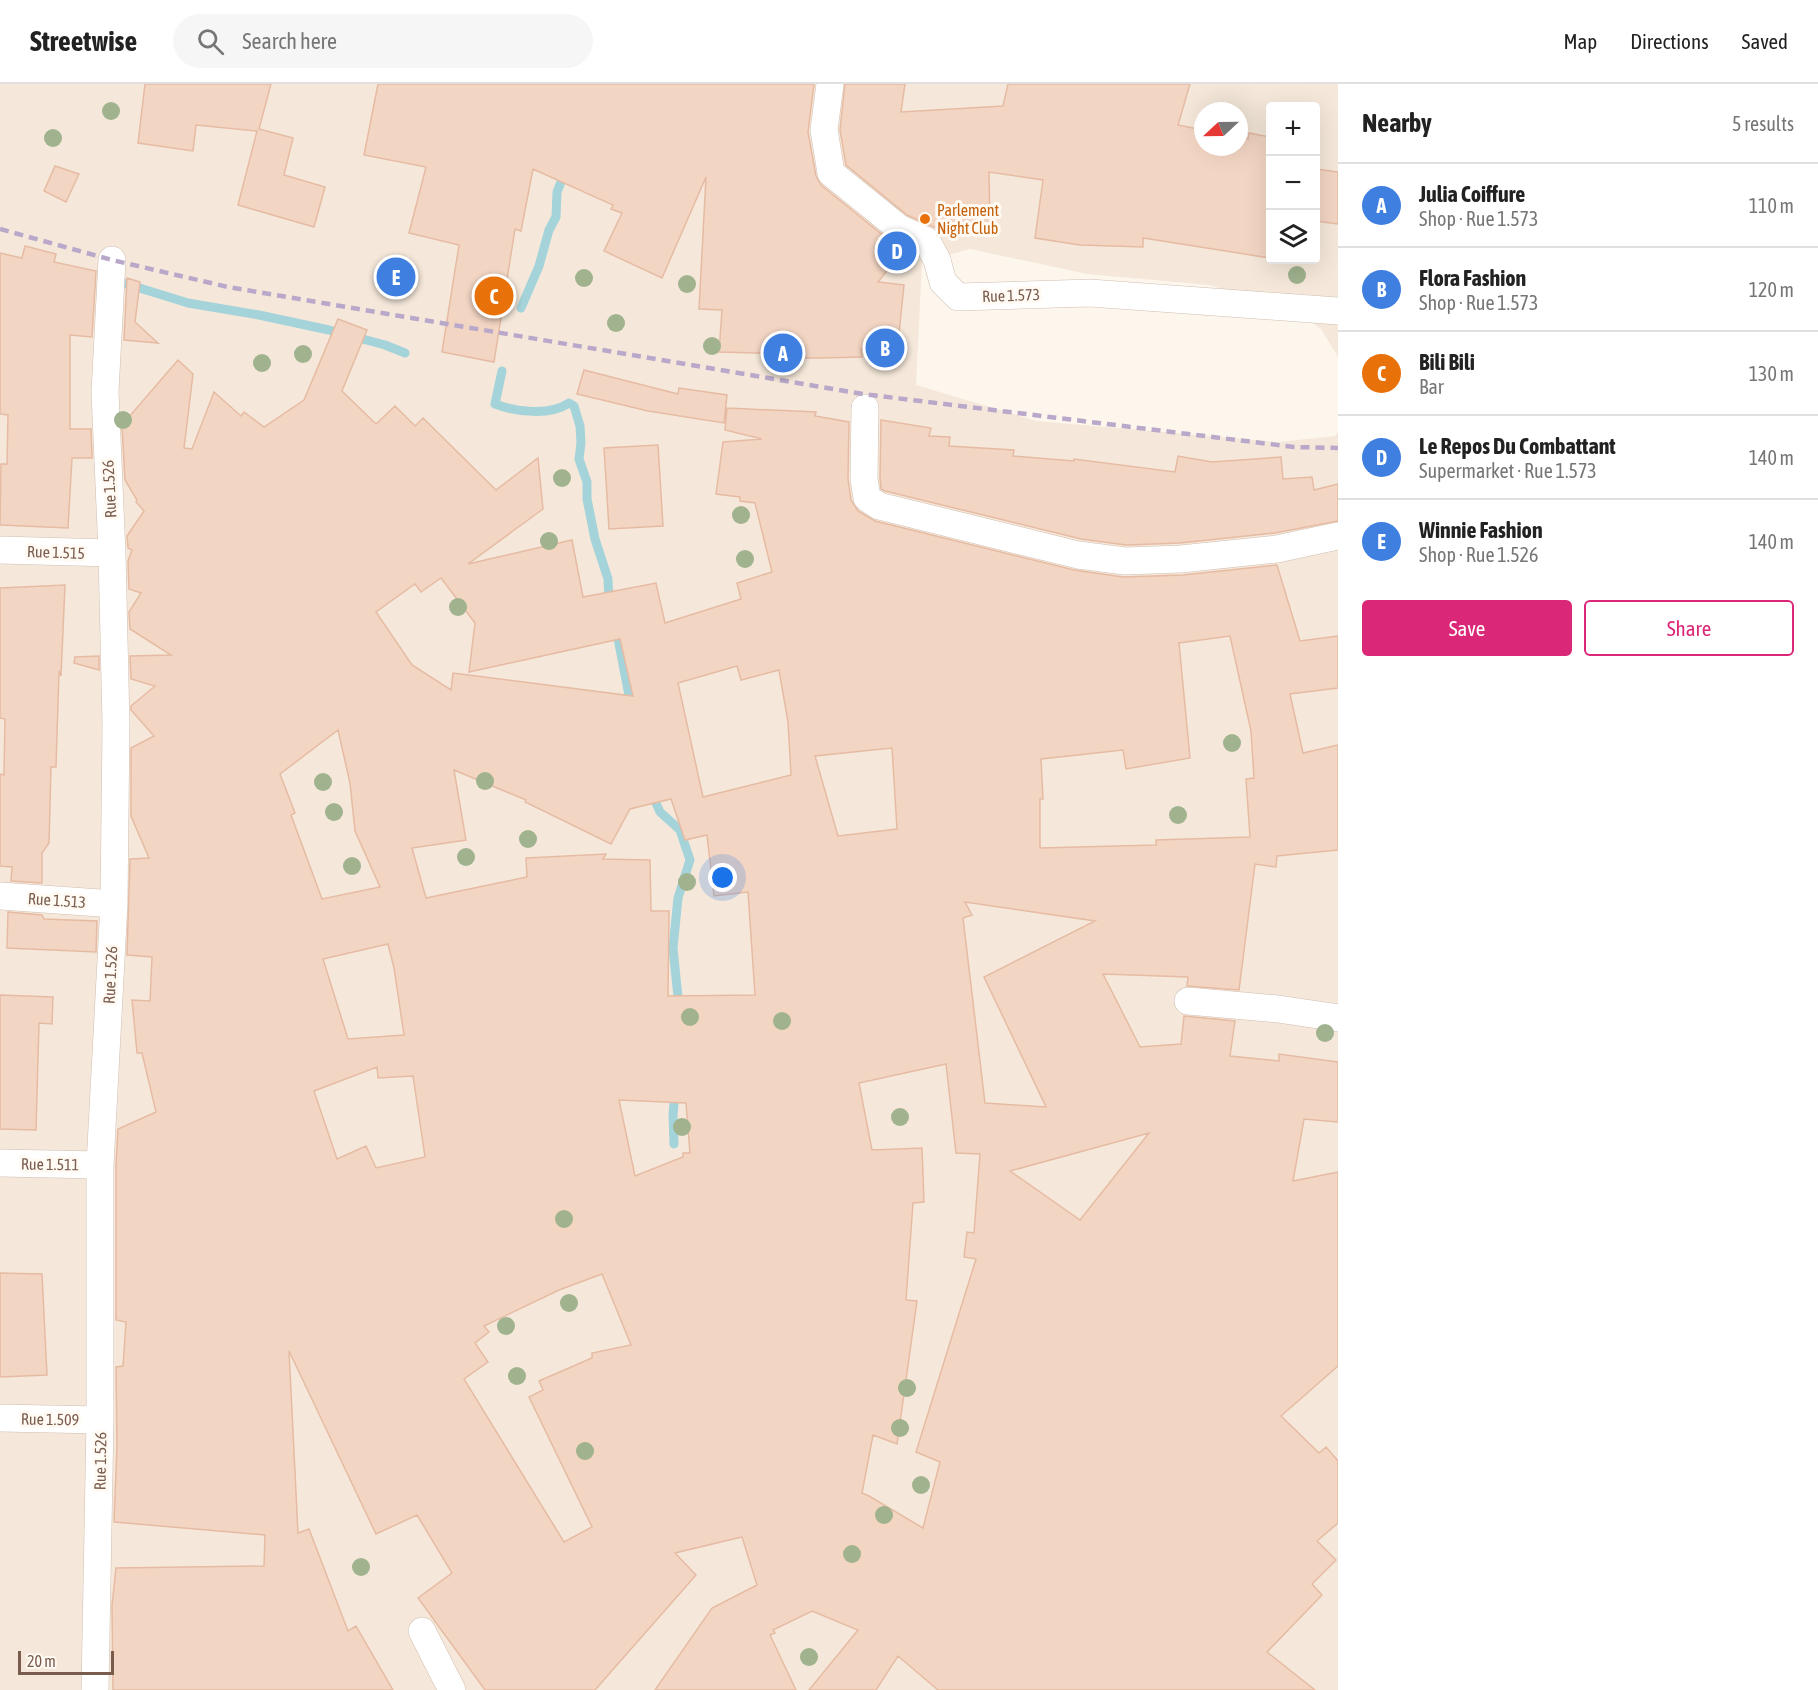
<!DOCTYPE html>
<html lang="en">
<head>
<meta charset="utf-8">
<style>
  body { margin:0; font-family:"Asap Condensed",sans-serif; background:#f6f6f6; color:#222 }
  .controls { position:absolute; right:18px; top:18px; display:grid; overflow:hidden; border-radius:6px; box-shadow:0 6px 24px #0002 }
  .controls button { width:54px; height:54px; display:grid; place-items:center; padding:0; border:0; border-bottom:2px solid #e0e0e0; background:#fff; color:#222; font:30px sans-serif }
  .compass { position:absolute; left:1194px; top:18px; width:54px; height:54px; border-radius:50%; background:#fff; box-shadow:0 6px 24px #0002; rotate:248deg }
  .scale { position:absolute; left:18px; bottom:15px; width:96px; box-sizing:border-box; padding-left:6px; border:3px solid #7a5c4d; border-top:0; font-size:16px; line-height:21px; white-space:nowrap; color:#7a5c4d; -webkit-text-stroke:4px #fffaf3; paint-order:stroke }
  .you { position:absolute; left:723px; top:794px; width:21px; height:21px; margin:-15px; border:4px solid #fff; border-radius:50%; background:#1a73e8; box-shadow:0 0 0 9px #1a73e833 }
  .badge { display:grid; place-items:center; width:39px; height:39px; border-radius:50%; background:#db2777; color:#fff; font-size:20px; font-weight:700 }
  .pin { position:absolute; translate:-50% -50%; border:3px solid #fff; box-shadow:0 2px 6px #0006 }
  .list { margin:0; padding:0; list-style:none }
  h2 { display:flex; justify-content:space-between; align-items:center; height:78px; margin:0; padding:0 24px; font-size:26px }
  h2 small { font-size:20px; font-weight:400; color:#767676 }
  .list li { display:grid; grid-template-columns:39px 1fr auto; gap:18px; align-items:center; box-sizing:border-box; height:84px; padding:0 24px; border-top:2px solid #e0e0e0 }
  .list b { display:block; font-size:22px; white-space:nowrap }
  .list p { margin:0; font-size:20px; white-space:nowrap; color:#767676 }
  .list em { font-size:20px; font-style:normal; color:#767676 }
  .actions { display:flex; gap:12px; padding:18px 24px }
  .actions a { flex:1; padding:14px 0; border:2px solid #db2777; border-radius:6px; text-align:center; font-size:21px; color:#db2777 }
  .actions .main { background:#db2777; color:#fff }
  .icon { flex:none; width:33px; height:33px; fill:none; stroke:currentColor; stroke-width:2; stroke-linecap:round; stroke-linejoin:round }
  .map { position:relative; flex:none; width:1338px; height:1606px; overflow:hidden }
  header { display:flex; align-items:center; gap:36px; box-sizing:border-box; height:84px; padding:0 30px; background:#fff; border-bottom:2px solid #e0e0e0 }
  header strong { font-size:28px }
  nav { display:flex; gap:33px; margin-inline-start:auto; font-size:21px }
  .search { width:420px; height:54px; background:#f6f6f6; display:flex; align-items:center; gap:15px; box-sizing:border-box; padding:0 21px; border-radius:33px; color:#767676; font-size:22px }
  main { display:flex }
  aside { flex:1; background:#fff }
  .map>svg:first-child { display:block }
</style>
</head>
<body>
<header>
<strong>Streetwise</strong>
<div class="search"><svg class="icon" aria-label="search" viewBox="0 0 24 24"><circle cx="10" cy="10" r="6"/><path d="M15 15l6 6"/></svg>Search here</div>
<nav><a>Map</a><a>Directions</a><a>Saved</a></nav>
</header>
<main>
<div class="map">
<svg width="1338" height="1606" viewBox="0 0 1338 1606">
  <rect width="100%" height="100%" fill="#fdf6ec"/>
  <path fill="#f5e8da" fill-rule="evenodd" d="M 0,0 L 1338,0 L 1338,273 L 1321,245 L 1296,227 L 1209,201 L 1087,190 L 970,165 L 922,178 L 916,301 L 1037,337 L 1278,358 L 1335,352 L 1338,348 L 1338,1606 L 0,1606 ZM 1270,22 L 1316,22 L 1316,176 L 1270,176 ZM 1203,27 L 1239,27 L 1239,63 L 1203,63 Z"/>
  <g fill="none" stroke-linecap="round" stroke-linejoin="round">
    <path stroke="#a5d3da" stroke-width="9" d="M 117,197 L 188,219 L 259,231 L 329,246 L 385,261 L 405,269
      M 521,224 L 539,182 L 549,146 L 556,133 L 557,108 L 565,88
      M 502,287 L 495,320 C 516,328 550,332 569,319 L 574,322 L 580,342 L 581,359 L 579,375 L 587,398 L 587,415 L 595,455 L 608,495 L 609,519
      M 616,544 L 631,622
      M 651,708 L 660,728 L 680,746 L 690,776 L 678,814 L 673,864 L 679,923
      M 674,1060 L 673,1031 L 675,1008"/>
  </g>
  <path fill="#f3d5c3" stroke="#e6bba3" stroke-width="1.5" fill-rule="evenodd" d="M 145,0 L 271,0 L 259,45 L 293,54 L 284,91 L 325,103 L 314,143 L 238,121 L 257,47 L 196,41 L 193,67 L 138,59 Z
    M 378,0 L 814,0 L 808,48 L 816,92 L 821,101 L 889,156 L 905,164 L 878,198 L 904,201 L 897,269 L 861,265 L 862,273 L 820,274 L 795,274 L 795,270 L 719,268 L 722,226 L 699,225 L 706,93 L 662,194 L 604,167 L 622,129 L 611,125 L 613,121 L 533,85 L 521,147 L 515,145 L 494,278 L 442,268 L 459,161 L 409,149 L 426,83 L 364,71 Z
    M 845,0 L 905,0 L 901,28 L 1003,22 L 1008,0 L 1190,0 L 1178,41 L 1203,46 L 1203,63 L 1239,63 L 1239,53 L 1248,55 L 1249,49 L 1270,53 L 1270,174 L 1143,154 L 1143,163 L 1080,161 L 1035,154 L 1043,96 L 989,88 L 990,141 L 934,143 L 907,131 L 846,81 L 840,46 Z
    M 55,82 L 79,90 L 66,118 L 44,107 Z
    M 1316,85 L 1338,88 L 1338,140 L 1316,137 Z
    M 25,162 L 56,170 L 54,178 L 96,187 L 92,253 L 70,251 L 70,345 L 91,345 L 92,374 L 72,374 L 68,444 L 0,441 L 1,380 L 7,380 L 8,331 L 0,330 L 0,169 L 22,174 Z
    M 127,194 L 140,198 L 135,238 L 158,259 L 124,256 Z
    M 338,235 L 367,246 L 342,307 L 376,340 L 395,322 L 415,342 L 423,334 L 496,406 L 538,374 L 543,425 L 468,480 L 572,456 L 583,513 L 656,499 L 665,539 L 741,515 L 737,499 L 772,488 L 755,419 L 740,417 L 740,413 L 716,410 L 723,358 L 762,355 L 725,346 L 727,324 L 816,328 L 815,332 L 849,338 L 848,395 L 851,416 L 858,427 L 875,437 L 1074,486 L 1123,493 L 1183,491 L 1277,481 L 1300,557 L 1338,552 L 1338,604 L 1290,610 L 1303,669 L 1338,661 L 1338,766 L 1277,772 L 1276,783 L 1255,780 L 1239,906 L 1187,902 L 1188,893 L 1103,890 L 1140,963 L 1181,960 L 1184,932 L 1235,937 L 1230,972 L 1279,977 L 1279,970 L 1338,978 L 1338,1038 L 1304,1035 L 1293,1097 L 1338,1088 L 1338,1282 L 1281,1332 L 1319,1369 L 1326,1363 L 1338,1377 L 1338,1439 L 1317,1457 L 1336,1476 L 1312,1500 L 1322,1511 L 1267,1568 L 1315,1606 L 938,1606 L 898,1572 L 876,1606 L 809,1606 L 858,1546 L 812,1527 L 773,1546 L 775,1549 L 770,1551 L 796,1606 L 655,1606 L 712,1524 L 757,1501 L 742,1453 L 675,1469 L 696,1491 L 595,1606 L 485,1606 L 418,1514 L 452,1489 L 417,1431 L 376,1450 L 289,1267 L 298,1449 L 309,1445 L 348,1547 L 356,1542 L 393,1606 L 113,1606 L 112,1521 L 116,1484 L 264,1482 L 265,1451 L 114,1438 L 117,1362 L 116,1283 L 123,1282 L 126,1238 L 116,1236 L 116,1081 L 118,1045 L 156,1028 L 142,969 L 137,969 L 132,916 L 150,917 L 152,873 L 127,871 L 130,775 L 149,774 L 131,732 L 131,664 L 154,652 L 131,626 L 131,622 L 155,602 L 131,595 L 130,572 L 171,571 L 130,545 L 129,528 L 141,509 L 129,505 L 128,477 L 132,466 L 128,464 L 127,452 L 144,427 L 136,418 L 137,416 L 125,396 L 122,341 L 178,276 L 193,290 L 184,364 L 192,365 L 214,308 L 241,332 L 244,328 L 264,343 L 304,316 ZM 441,494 L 475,539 L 469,588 L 620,555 L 633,612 L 453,589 L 451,606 L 412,581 L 376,528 L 415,500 L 421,508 ZM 1230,552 L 1251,647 L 1254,694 L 1246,695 L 1250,753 L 1156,756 L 1156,761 L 1040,764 L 1040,715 L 1043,715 L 1041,675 L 1123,666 L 1126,685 L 1190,674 L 1179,559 ZM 737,582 L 741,596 L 779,586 L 788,638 L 791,691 L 703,713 L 678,599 ZM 338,646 L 350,699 L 355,747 L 380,803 L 322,815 L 291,731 L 295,729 L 280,690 ZM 892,664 L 897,745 L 838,752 L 815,672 ZM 454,686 L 526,716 L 525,718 L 611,760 L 630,725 L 671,715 L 685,756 L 707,751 L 714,812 L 748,808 L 755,911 L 668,912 L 669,827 L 651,827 L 650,776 L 603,775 L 606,770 L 526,774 L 527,793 L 426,814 L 412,764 L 466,756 ZM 965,818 L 1095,837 L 984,893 L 1046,1023 L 985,1019 L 963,834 L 972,831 ZM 388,860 L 394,884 L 404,951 L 348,955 L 323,875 ZM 946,980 L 956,1069 L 980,1070 L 974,1149 L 967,1148 L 964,1173 L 976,1175 L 916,1368 L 940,1378 L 923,1444 L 869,1412 L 862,1409 L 873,1351 L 897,1360 L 917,1217 L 906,1216 L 913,1119 L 924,1118 L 922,1064 L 872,1066 L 859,999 ZM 377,983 L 378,994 L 413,992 L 425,1073 L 376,1084 L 366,1062 L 337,1075 L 314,1007 ZM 619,1016 L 686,1019 L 690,1069 L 683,1069 L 683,1073 L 635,1092 ZM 1149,1049 L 1080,1136 L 1010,1087 ZM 602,1190 L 631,1261 L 592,1269 L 592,1274 L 539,1297 L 543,1306 L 529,1313 L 592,1443 L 564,1458 L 464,1295 L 488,1278 L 475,1259 L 489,1248 L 484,1242 L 559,1206 Z
    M 584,286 L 678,310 L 679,304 L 727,311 L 724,339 L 648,327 L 577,310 Z
    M 881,336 L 931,344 L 929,352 L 950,353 L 949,362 L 1014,366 L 1013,372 L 1074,377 L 1074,375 L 1175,388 L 1178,372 L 1212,378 L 1281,373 L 1283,395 L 1312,393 L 1314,406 L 1338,400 L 1338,437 L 1275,449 L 1180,459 L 1126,461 L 1081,455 L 885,407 L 881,405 L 880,394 Z
    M 658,361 L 663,442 L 609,445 L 604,364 Z
    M 65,501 L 61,592 L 59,587 L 56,683 L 51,683 L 49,759 L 42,769 L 42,799 L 11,797 L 12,783 L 0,782 L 0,690 L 4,691 L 5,635 L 0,634 L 0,504 Z
    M 99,572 L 99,586 L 74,579 L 75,573 Z
    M 8,828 L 42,831 L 44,835 L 97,837 L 96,868 L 7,864 Z
    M 0,911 L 53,913 L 52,940 L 39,939 L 36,1046 L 0,1045 Z
    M 0,1189 L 42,1190 L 47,1291 L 0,1293 Z"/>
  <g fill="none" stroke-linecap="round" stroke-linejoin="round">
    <defs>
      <path id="minor" d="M 830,0 L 824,46 L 831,89 L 899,144 L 927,157 L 937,176 L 943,198 L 958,213 L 1090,209 L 1338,227
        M 865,324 L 864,395 L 867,414 L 879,422 L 1078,471 L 1125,477 L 1181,475 L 1277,465 L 1338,452
        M 0,466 L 112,469
        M 0,812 L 114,820
        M 1188,917 L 1278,925 L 1338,934
        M 0,1079 L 100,1081
        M 0,1334 L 100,1336
        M 422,1547 L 452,1606
        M 95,1606 L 100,1336 L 100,1081 L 114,820 L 116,640 L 112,469 L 105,308 L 112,176"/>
    </defs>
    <use href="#minor" stroke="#d1beb0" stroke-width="28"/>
    <use href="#minor" stroke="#fff" stroke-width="27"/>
    <path stroke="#b9a8c9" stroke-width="4.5" stroke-dasharray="9 6" stroke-linecap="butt" d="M 0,145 L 112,176 L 228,203 L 863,310 L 1294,363 L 1338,364"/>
  </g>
  <g fill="#a0b28e">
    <circle cx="111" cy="27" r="9"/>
    <circle cx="53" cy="54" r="9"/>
    <circle cx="1297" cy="191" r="9"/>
    <circle cx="584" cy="194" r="9"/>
    <circle cx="687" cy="200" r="9"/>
    <circle cx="616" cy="239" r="9"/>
    <circle cx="712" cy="262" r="9"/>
    <circle cx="303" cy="270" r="9"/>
    <circle cx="262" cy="279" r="9"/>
    <circle cx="123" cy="336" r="9"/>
    <circle cx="562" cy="394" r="9"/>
    <circle cx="741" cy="431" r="9"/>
    <circle cx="549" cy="457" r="9"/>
    <circle cx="745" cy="475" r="9"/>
    <circle cx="458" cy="523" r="9"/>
    <circle cx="1232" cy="659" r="9"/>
    <circle cx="485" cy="697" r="9"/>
    <circle cx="323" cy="698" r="9"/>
    <circle cx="334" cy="728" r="9"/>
    <circle cx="1178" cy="731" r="9"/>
    <circle cx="528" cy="755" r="9"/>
    <circle cx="466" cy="773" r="9"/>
    <circle cx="352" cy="782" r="9"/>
    <circle cx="687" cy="798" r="9"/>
    <circle cx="690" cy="933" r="9"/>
    <circle cx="782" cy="937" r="9"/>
    <circle cx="1325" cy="949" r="9"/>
    <circle cx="900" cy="1033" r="9"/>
    <circle cx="682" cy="1043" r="9"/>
    <circle cx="564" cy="1135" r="9"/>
    <circle cx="569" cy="1219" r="9"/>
    <circle cx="506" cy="1242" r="9"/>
    <circle cx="517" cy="1292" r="9"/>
    <circle cx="907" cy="1304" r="9"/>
    <circle cx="900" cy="1344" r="9"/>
    <circle cx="585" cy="1367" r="9"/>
    <circle cx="921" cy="1401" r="9"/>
    <circle cx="884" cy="1431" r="9"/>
    <circle cx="852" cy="1470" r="9"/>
    <circle cx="361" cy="1483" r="9"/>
    <circle cx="809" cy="1573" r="9"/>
  </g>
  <circle fill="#e8710a" stroke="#fffaf3" stroke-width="2" cx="925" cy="135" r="6"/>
  <g text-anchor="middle" stroke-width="6" stroke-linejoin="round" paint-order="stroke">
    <g font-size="16" fill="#c56008" stroke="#fffaf3" text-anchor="start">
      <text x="937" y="132">Parlement<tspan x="937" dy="18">Night Club</tspan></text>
    </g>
    <g font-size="16" fill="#7a5c4d" stroke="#fffaf3">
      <text transform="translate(1011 211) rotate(-2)" y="6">Rue 1.573</text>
      <text transform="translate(109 405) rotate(-93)" y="6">Rue 1.526</text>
      <text transform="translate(56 468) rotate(2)" y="6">Rue 1.515</text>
      <text transform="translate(57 816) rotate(4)" y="6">Rue 1.513</text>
      <text transform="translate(110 891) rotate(-87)" y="6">Rue 1.526</text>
      <text transform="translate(50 1080) rotate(1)" y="6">Rue 1.511</text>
      <text transform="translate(50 1335) rotate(1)" y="6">Rue 1.509</text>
      <text transform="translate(100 1377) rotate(-89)" y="6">Rue 1.526</text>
    </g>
  </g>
</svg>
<div class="controls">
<button>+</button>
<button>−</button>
<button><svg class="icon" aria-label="layers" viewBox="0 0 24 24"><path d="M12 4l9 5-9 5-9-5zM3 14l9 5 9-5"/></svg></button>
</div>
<svg class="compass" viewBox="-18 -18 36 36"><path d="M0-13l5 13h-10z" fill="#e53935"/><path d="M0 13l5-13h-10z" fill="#767676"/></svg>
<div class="scale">20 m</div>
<div class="you"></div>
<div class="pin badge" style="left:783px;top:269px;background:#3f7fe0">A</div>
<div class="pin badge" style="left:885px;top:264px;background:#3f7fe0">B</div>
<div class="pin badge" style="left:494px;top:212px;background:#e8710a">C</div>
<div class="pin badge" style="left:897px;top:167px;background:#3f7fe0">D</div>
<div class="pin badge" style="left:396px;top:193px;background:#3f7fe0">E</div>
</div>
<aside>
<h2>Nearby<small>5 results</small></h2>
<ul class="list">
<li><span class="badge" style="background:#3f7fe0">A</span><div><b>Julia Coiffure</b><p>Shop · Rue 1.573</p></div><em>110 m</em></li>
<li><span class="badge" style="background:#3f7fe0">B</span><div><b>Flora Fashion</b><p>Shop · Rue 1.573</p></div><em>120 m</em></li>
<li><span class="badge" style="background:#e8710a">C</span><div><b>Bili Bili</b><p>Bar</p></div><em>130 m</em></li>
<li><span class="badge" style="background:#3f7fe0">D</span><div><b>Le Repos Du Combattant</b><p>Supermarket · Rue 1.573</p></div><em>140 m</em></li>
<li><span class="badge" style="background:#3f7fe0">E</span><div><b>Winnie Fashion</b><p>Shop · Rue 1.526</p></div><em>140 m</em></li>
</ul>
<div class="actions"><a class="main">Save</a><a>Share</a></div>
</aside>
</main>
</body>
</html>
